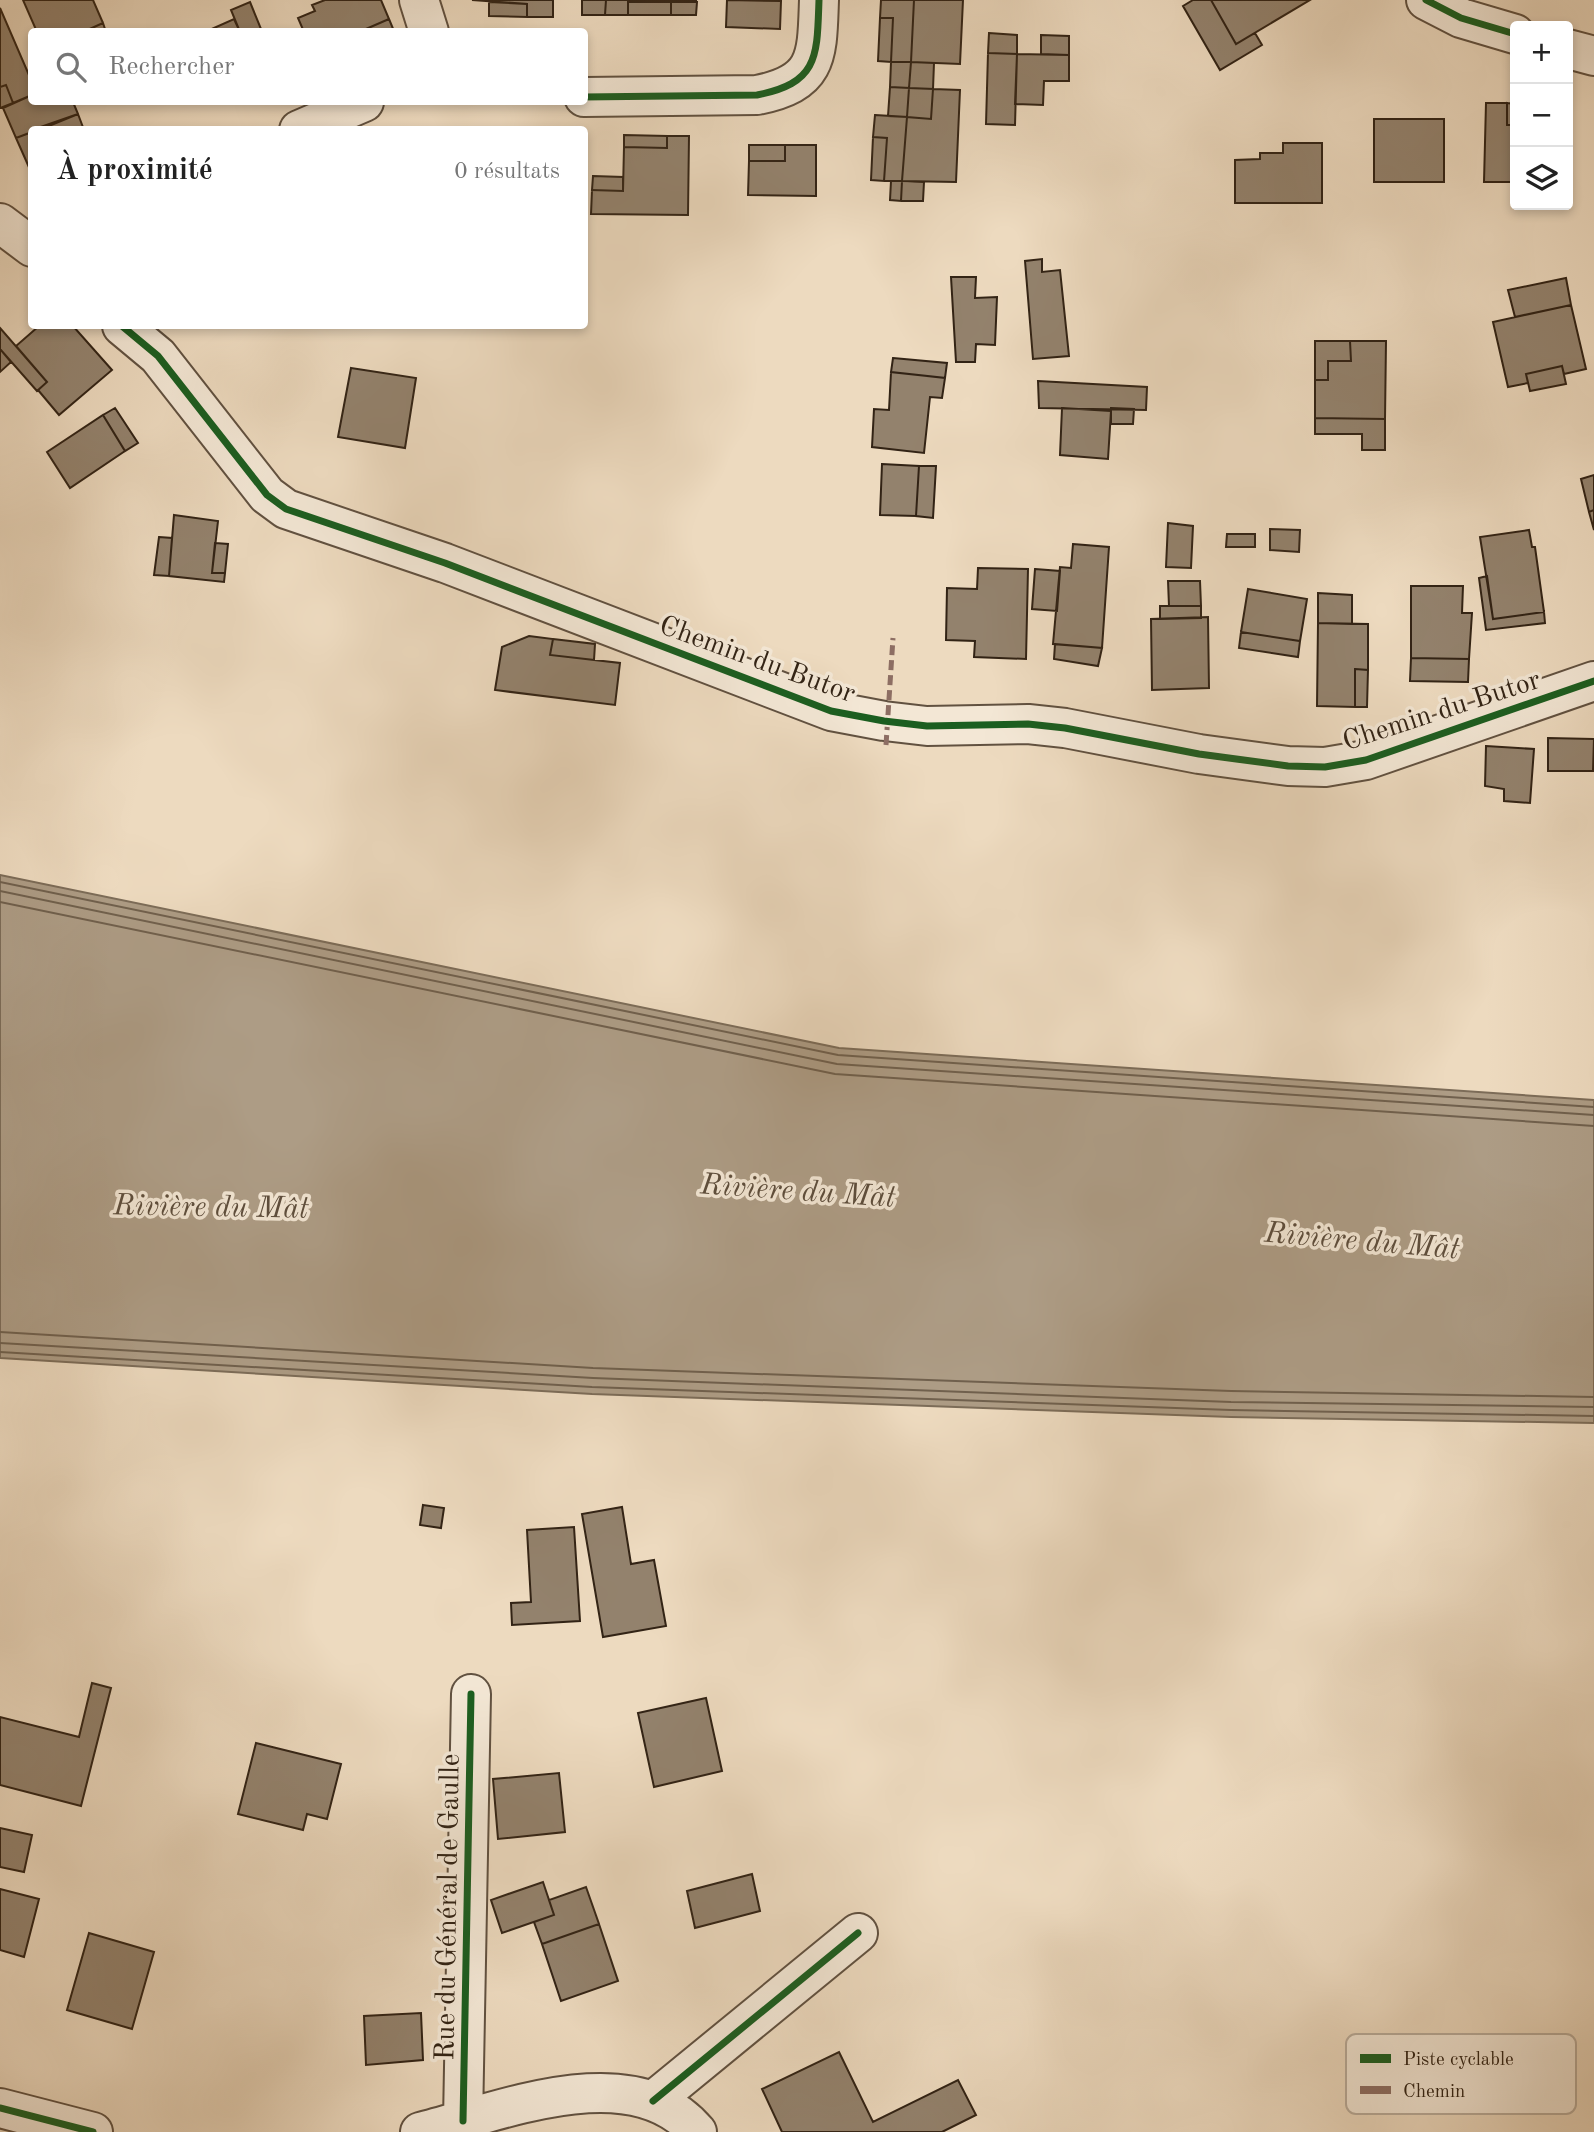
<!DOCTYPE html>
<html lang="fr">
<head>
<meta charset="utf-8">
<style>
  body { margin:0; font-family:"Old Standard TT",serif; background:#f6f6f6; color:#222 }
  .controls { position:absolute; right:21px; top:21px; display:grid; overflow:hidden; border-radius:7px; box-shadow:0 4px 10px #0003 }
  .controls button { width:63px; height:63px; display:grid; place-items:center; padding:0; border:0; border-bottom:2px solid #e0e0e0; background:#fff; color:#222; font:35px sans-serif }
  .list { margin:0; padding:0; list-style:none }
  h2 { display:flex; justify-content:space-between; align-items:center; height:91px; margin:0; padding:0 28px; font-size:30px }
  h2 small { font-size:23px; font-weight:400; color:#767676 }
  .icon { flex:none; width:38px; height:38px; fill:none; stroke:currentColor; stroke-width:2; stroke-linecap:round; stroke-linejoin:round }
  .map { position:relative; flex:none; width:1594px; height:2132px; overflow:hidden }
  .search { position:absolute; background:#fff; box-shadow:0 4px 10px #0003; left:28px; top:28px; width:560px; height:77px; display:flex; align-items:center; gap:18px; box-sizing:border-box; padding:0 24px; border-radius:7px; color:#767676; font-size:26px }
  .panel { position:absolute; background:#fff; box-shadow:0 4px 10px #0003; left:28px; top:126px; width:560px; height:203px; border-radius:7px }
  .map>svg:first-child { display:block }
</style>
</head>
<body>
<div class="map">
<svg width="1594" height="2132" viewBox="0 0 1594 2132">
  <rect width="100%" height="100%" fill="#eddabf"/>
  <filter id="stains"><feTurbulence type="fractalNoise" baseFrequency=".00286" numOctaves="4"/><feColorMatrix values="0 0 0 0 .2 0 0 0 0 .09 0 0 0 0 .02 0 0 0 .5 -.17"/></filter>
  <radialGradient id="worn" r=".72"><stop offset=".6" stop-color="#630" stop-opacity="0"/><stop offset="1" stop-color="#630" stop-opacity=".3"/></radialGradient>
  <path fill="#ad9c85" stroke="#7c6c58" stroke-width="2" d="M 0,875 L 839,1048 L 1594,1100 L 1594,1423 L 1231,1417 L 592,1394 L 0,1358 Z"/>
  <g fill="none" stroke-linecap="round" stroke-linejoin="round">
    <path stroke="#70604d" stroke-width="2" d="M 0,882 L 838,1055 L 1594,1107
      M 0,891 L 837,1064 L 1594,1115
      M 0,902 L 835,1074 L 1594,1126
      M 0,1332 L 593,1368 L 1231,1391 L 1594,1397
      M 0,1343 L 593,1378 L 1231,1402 L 1594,1407
      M 0,1352 L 592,1387 L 1231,1410 L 1594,1416"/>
  </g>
  <path fill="#93826d" stroke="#322315" stroke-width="2" d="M 23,0 L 93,0 L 103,23 L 83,32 L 37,32 Z
    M 325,0 L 381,0 L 389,19 L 359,32 L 304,32 L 298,18 L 315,11 L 312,5 Z
    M 472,0 L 553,0 L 553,17 L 527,17 L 527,4 Z
    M 582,0 L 606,0 L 605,15 L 582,15 Z
    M 606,0 L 697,0 L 628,2 L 628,15 L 605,15 Z
    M 727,0 L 781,1 L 780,29 L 726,27 Z
    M 881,0 L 914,0 L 911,62 L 891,62 L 893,18 L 880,18 Z
    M 914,0 L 963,0 L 960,64 L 911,62 Z
    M 1193,0 L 1211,0 L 1236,44 L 1255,33 L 1262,45 L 1220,70 L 1183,6 Z
    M 1211,0 L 1310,0 L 1236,44 Z
    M 250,2 L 261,29 L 240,32 L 231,10 Z
    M 489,2 L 527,4 L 527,17 L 489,16 Z
    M 628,2 L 671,2 L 671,15 L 628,15 Z
    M 671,2 L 697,2 L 696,15 L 671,15 Z
    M 0,8 L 32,82 L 32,95 L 13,103 L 6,85 L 0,87 Z
    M 880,18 L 893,18 L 891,62 L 878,61 Z
    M 234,19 L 240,32 L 205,32 Z
    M 389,19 L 394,31 L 359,32 Z
    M 103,23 L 106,32 L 83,32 Z
    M 989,33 L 1017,35 L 1017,54 L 988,53 Z
    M 1041,35 L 1069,36 L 1069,55 L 1041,54 Z
    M 988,53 L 1017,54 L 1015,125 L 986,124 Z
    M 1017,54 L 1069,55 L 1069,81 L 1044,81 L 1043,105 L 1015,104 Z
    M 891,62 L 911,62 L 909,88 L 890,87 Z
    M 911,62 L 934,63 L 933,89 L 909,88 Z
    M 6,85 L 13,103 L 0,108 L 0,87 Z
    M 890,87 L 909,88 L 907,117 L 888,116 Z
    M 909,88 L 933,89 L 931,119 L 907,117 Z
    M 933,89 L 960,90 L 956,182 L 902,181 L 907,117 L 931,119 Z
    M 32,95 L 32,102 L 73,102 L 78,114 L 32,130 L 32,132 L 16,138 L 3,108 Z
    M 1486,103 L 1507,103 L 1507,125 L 1515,125 L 1515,182 L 1484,182 Z
    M 1507,103 L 1515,104 L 1515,125 L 1507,125 Z
    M 78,114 L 84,130 L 39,130 Z
    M 875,115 L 907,117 L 902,181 L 884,181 L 887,138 L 873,137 Z
    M 1374,119 L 1444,119 L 1444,182 L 1374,182 Z
    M 32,132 L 32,174 L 16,138 Z
    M 624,135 L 667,136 L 667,148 L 624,147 Z
    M 667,136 L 689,136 L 688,215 L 591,214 L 592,190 L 623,191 L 624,147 L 667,148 Z
    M 873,137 L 887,138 L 884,181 L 871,180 Z
    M 1283,143 L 1322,143 L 1322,203 L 1235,203 L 1235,160 L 1260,159 L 1260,153 L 1283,153 Z
    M 749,145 L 785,145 L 785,161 L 749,161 Z
    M 785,145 L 816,145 L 816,196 L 748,195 L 749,161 L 785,161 Z
    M 593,176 L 623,177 L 623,191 L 592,190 Z
    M 891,181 L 902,181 L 901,201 L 890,200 Z
    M 902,181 L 924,182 L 923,201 L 901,201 Z
    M 1042,259 L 1042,272 L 1060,270 L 1069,356 L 1033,359 L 1025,261 Z
    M 951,277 L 976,277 L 975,298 L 997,297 L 995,345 L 976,344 L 975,362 L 956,362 Z
    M 1566,278 L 1571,305 L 1515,317 L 1508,290 Z
    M 1571,305 L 1586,369 L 1564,374 L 1562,366 L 1526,374 L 1528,383 L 1508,387 L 1493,322 Z
    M 39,326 L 73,326 L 112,370 L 59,415 L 38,390 L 47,382 L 16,346 Z
    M 0,328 L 47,382 L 37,391 L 0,349 Z
    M 1315,341 L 1350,341 L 1351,361 L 1328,361 L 1328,380 L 1315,380 Z
    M 1350,341 L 1386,341 L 1385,419 L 1315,418 L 1315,380 L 1328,380 L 1328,361 L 1351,361 Z
    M 0,349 L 11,362 L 0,372 Z
    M 893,358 L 947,363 L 945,378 L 891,372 Z
    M 1562,366 L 1566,384 L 1530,391 L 1526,374 Z
    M 351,368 L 416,378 L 405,448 L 338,437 Z
    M 891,372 L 945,378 L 942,398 L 930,397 L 924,453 L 872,447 L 874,409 L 889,410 Z
    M 1038,381 L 1147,387 L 1146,410 L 1039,408 Z
    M 115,408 L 138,443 L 125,451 L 103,415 Z
    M 1062,408 L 1111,411 L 1108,459 L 1060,455 Z
    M 1111,408 L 1134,409 L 1133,424 L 1111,424 Z
    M 103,415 L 125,451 L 70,488 L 47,452 Z
    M 1315,418 L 1385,419 L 1385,450 L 1362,450 L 1362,434 L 1315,434 Z
    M 882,464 L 919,466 L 916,516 L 880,515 Z
    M 919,466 L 936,466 L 933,518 L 916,516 Z
    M 1594,475 L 1594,510 L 1589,512 L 1581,479 Z
    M 1594,510 L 1594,530 L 1589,512 Z
    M 174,515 L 218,521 L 212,573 L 225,573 L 224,582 L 169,576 Z
    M 1168,523 L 1193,526 L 1191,568 L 1166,567 Z
    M 1270,529 L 1300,530 L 1299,552 L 1270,550 Z
    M 1529,530 L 1532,547 L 1535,547 L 1544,612 L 1493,619 L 1480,537 Z
    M 1227,534 L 1255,534 L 1255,547 L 1226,547 Z
    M 159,537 L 172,538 L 169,576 L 154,575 Z
    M 215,543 L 228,544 L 225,573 L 212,573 Z
    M 1073,544 L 1109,547 L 1102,648 L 1053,644 L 1060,567 L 1071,568 Z
    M 978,568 L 1028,569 L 1026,659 L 974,657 L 975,641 L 946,640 L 947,588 L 977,589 Z
    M 1035,569 L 1060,571 L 1057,611 L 1032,609 Z
    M 1487,576 L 1493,619 L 1544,612 L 1545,623 L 1486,630 L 1479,578 Z
    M 1168,581 L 1200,581 L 1201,606 L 1169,606 Z
    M 1411,586 L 1463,586 L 1462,613 L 1472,613 L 1469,659 L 1411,658 Z
    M 1248,589 L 1307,599 L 1300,641 L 1241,632 Z
    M 1318,593 L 1352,595 L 1352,624 L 1318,623 Z
    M 1160,606 L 1201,606 L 1201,618 L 1160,619 Z
    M 1208,617 L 1209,688 L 1152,690 L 1151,619 Z
    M 1318,623 L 1368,624 L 1368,670 L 1355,669 L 1355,707 L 1317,706 Z
    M 1241,632 L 1300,641 L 1298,657 L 1239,648 Z
    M 529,636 L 553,639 L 550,655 L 620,663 L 615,705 L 495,690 L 502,647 Z
    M 553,639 L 595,644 L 594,660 L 550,655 Z
    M 1055,644 L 1102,648 L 1098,666 L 1054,659 Z
    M 1411,658 L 1469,659 L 1468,682 L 1410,681 Z
    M 1355,669 L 1368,670 L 1367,707 L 1355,707 Z
    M 1548,738 L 1594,739 L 1593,771 L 1548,771 Z
    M 1486,746 L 1534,749 L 1530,803 L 1504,801 L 1504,789 L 1485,786 Z
    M 423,1505 L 444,1508 L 441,1528 L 420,1525 Z
    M 622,1507 L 631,1564 L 654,1560 L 666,1626 L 603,1637 L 582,1514 Z
    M 574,1527 L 580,1621 L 512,1625 L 511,1603 L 531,1602 L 527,1530 Z
    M 92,1683 L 111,1688 L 81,1806 L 0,1785 L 0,1717 L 79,1737 Z
    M 706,1698 L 722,1771 L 654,1787 L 638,1713 Z
    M 256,1743 L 341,1764 L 327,1819 L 307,1814 L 303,1830 L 238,1814 Z
    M 559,1773 L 565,1832 L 498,1839 L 493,1779 Z
    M 0,1828 L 32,1835 L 24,1872 L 0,1867 Z
    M 752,1874 L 760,1911 L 695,1928 L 687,1891 Z
    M 543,1882 L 554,1915 L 502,1933 L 491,1900 Z
    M 586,1887 L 599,1924 L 542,1944 L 534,1922 L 554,1915 L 549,1900 Z
    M 0,1889 L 39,1899 L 24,1957 L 0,1950 Z
    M 599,1924 L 618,1981 L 561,2001 L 542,1944 Z
    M 89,1933 L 154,1952 L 132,2029 L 67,2010 Z
    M 421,2013 L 423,2060 L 366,2065 L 364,2016 Z
    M 839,2052 L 873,2122 L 958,2080 L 976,2115 L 942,2132 L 782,2132 L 762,2089 Z"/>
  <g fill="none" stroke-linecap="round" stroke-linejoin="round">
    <defs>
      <path id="minor" d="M 419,0 L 429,32
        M 1426,0 L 1461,18 L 1515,34
        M 1568,49 L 1594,56
        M 584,97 L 757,95 C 819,83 817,56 819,0
        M 299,130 L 364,102
        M 653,2101 L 858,1933
        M 0,2108 L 93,2132
        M 463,2121 L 471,1694
        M 420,2132 C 499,2112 633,2055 697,2132"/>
      <path id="tertiary" d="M 0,223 L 32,247
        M 122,326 L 158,356 L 267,495 L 286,509 L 445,563 L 831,711 L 884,721 L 927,726 L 1028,724 L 1065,728 L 1199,754 L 1288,766 L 1325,767 L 1366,760 L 1594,681"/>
    </defs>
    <use href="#minor" stroke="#615140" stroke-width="42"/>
    <use href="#tertiary" stroke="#615140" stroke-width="42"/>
    <use href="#minor" stroke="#f3e7d5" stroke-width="38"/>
    <use href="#tertiary" stroke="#f3e7d5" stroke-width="38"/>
    <path stroke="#8d6e63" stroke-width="5" stroke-dasharray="10 5" stroke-linecap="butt" d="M 886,745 L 893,638"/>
    <defs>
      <path id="cycleway" d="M 1426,0 L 1461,18 L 1515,34
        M 584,97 L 757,95 C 819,83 817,56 819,0
        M 122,326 L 158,356 L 267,495 L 286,509 L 445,563 L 831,711 L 884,721 L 927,726 L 1028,724 L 1065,728 L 1199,754 L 1288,766 L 1325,767 L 1366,760 L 1594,681
        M 653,2101 L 858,1933
        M 0,2108 L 93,2132
        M 463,2121 L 471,1694"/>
    </defs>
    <use href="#cycleway" stroke="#f3e7d5" stroke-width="11"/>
    <use href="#cycleway" stroke="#1b5e20" stroke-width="7"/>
  </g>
  <g text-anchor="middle" stroke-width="7" stroke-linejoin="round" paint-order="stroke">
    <g font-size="28" fill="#322315" stroke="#f3e7d5">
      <text transform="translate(758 658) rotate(20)" y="10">Chemin du Butor</text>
      <text transform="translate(1441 709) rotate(-18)" y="10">Chemin du Butor</text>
      <text transform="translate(446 1907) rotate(-89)" y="10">Rue du Général de Gaulle</text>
    </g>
    <g font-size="30" font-style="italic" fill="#5d4d3c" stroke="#f3e7d5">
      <text transform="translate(798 1190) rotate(4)" y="10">Rivière du Mât</text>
      <text transform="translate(211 1206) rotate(1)" y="10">Rivière du Mât</text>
      <text transform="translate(1362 1240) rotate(5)" y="10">Rivière du Mât</text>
    </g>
  </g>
  <rect x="1346" y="2034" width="230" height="80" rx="10" fill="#f3e7d5" stroke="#b9ac9b" stroke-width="2"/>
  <rect x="1360" y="2054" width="31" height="9" fill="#1b5e20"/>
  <rect x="1360" y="2086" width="31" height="8" fill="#8d6e63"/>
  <g font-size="19" fill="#322315">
    <text x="1403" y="2065">Piste cyclable</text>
    <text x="1403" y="2097">Chemin</text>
  </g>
  <rect width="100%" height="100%" filter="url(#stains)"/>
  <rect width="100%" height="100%" fill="url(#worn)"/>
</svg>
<div class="controls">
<button>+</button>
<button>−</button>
<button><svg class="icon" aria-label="layers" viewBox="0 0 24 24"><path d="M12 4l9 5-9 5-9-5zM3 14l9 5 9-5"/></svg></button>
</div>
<div class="search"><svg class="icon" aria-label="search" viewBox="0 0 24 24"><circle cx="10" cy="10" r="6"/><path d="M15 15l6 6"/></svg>Rechercher</div>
<section class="panel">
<h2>À proximité<small>0 résultats</small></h2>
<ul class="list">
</ul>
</section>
</div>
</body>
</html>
